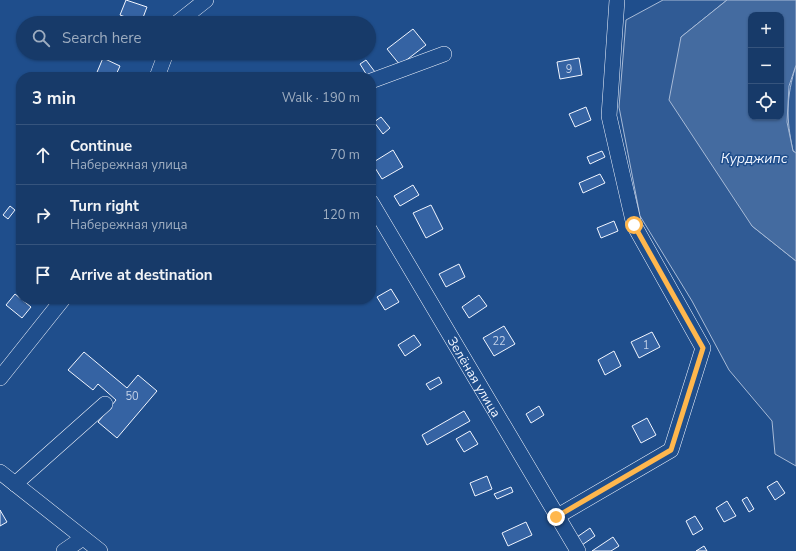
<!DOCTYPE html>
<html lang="en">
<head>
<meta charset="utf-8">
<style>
  body { margin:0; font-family:"Nunito Sans",sans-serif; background:#20416f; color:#f1f3f6 }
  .controls { position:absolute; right:12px; top:12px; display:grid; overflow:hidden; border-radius:8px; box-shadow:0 1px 3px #0004 }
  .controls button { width:36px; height:36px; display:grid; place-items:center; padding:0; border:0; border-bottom:1px solid #36547d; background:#173a69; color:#f1f3f6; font:20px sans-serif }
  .stop { position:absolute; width:12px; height:12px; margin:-9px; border:3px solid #ffb74d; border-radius:50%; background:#fff }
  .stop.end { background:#ffb74d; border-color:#fff; box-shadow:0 1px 4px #0008 }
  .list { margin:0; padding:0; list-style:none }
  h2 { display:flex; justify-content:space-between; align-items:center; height:52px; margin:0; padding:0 16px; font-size:17px }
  h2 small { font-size:13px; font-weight:400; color:#9eadc0 }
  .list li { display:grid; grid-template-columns:26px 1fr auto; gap:12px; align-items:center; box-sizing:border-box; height:60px; padding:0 16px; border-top:1px solid #36547d }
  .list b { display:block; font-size:15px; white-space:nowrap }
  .list p { margin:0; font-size:13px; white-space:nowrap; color:#9eadc0 }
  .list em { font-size:13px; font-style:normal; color:#9eadc0 }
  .icon { flex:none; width:22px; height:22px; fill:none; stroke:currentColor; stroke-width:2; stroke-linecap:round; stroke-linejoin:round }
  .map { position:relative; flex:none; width:796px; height:551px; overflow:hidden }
  .search { position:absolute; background:#173a69; box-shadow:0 1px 3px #0004; left:16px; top:16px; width:360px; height:44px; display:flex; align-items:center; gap:10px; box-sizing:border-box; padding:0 14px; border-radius:22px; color:#9eadc0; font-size:15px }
  .panel { position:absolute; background:#173a69; box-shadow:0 1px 3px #0004; left:16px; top:72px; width:360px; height:232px; border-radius:16px }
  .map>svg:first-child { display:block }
</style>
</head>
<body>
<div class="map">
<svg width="796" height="551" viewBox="0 0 796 551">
  <rect width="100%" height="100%" fill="#1f4e8c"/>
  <path fill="#305b95" stroke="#a8bbd7" d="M 663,0 L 727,0 L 681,37 L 752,226 L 796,261 L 796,466 L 775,454 L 772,421 L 729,370 L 692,301 L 640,216 L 619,107 L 626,20 Z
    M 796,65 L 796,153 L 793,151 C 786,118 786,98 796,65 Z"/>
  <path fill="#446ba0" stroke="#a8bbd7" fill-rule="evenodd" d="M 727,0 L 796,0 L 796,65 L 789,86 L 787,122 L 793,151 L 796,153 L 796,261 L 752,226 L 669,100 L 681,37 ZM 751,15 L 781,15 L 781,117 L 751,117 Z"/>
  <path fill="#3563a3" stroke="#f2f6ff" d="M 126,0 L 147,7 L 141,23 L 120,15 Z
    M 413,29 L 426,45 L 400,65 L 387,49 Z
    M 103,58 L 120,66 L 115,77 L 95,77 Z
    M 579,58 L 582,75 L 560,79 L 557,62 Z
    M 366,60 L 375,72 L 368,77 L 360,64 Z
    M 586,107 L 591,120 L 575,127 L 569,114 Z
    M 381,117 L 390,128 L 383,134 L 374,122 Z
    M 393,150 L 403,167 L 382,179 L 372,163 Z
    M 602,151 L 605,157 L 590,164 L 587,157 Z
    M 600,174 L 605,183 L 583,193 L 579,183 Z
    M 413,185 L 419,195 L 400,206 L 394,196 Z
    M 431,205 L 443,229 L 426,238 L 413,213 Z
    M 10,206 L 15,210 L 8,219 L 3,215 Z
    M 614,221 L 618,231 L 601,238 L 597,228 Z
    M 459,264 L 465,277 L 446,287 L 439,274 Z
    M 391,289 L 399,302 L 385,310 L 377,297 Z
    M 15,294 L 31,307 L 22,318 L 6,305 Z
    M 479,295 L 487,306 L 469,318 L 462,307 Z
    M 504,326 L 515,344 L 494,356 L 483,338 Z
    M 652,332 L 660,347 L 639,358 L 631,342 Z
    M 414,335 L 421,345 L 405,356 L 398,345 Z
    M 614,351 L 621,366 L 605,375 L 598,360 Z
    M 84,352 L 127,388 L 138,375 L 157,391 L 117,438 L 98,422 L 116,400 L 98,384 L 93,390 L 68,370 Z
    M 439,377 L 442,383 L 430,390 L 426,384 Z
    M 539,406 L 544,415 L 531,423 L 526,414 Z
    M 464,411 L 470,421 L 427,445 L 422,435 Z
    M 647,418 L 656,435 L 641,443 L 632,426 Z
    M 470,431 L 478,444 L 464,452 L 456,439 Z
    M 487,476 L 492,489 L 475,496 L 470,483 Z
    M 777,481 L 785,493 L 775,500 L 767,487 Z
    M 511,487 L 513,492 L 497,499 L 494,494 Z
    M 747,497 L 754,509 L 749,512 L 742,500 Z
    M 727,501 L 736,516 L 724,522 L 716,508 Z
    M 0,510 L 7,522 L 0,526 Z
    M 695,516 L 703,529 L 693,535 L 686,521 Z
    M 526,522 L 532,535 L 508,546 L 502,533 Z
    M 590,528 L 595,536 L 582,545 L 577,537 Z
    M 613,537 L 619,546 L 611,551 L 592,551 Z
    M 704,546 L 707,551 L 696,551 Z"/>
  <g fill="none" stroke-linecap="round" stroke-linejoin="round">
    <defs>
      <g id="minor">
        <path d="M 177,23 L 206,0"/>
        <path d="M 157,77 L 166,53"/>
        <path d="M 371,81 L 444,54"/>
        <path id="s1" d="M 371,202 L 578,551"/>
        <path d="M 0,378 L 63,299"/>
        <path d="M 0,472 L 100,551"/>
        <path d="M 15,484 L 105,404"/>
        <path d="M 556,517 L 671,450 L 703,348 L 634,225 L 609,116 L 617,0"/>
        <path d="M 64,551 L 83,538"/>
      </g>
    </defs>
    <use href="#minor" stroke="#f2f6ff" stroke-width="16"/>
    <use href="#minor" stroke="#1f4e8c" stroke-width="15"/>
  </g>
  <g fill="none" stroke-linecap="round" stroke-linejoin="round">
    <path stroke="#ffb74d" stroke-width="5" d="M 556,517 L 671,450 L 703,348 L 634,225"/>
  </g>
  <g text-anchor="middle" stroke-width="3" stroke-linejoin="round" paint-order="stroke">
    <g font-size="11" fill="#c3d1e8">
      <text x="569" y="73">9</text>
      <text x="499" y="345">22</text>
      <text x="646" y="349">1</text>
      <text x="132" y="400">50</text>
    </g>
    <g font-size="13" fill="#f2f6ff" stroke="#1f4e8c">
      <text dy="5" stroke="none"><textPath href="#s1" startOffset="203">Зелёная улица</textPath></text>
    </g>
    <g font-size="14" font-style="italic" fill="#f2f6ff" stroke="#1f4e8c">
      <text x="754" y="163">Курджипс</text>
    </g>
  </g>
</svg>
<div class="controls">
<button>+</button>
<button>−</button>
<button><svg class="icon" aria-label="locate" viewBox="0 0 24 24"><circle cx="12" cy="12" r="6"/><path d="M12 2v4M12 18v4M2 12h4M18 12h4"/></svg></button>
</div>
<div class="stop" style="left:634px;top:225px"></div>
<div class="stop end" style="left:556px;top:517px"></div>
<div class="search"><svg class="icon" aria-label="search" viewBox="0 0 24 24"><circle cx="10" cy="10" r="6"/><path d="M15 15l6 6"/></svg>Search here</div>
<section class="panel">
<h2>3 min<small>Walk · 190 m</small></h2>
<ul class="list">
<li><svg class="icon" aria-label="ahead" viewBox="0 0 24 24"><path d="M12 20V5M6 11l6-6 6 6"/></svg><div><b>Continue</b><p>Набережная улица</p></div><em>70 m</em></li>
<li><svg class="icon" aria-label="right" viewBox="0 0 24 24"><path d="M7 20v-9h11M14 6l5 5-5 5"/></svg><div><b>Turn right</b><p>Набережная улица</p></div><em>120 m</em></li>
<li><svg class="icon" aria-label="arrive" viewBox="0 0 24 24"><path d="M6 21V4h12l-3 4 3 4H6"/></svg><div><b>Arrive at destination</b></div></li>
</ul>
</section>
</div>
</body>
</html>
